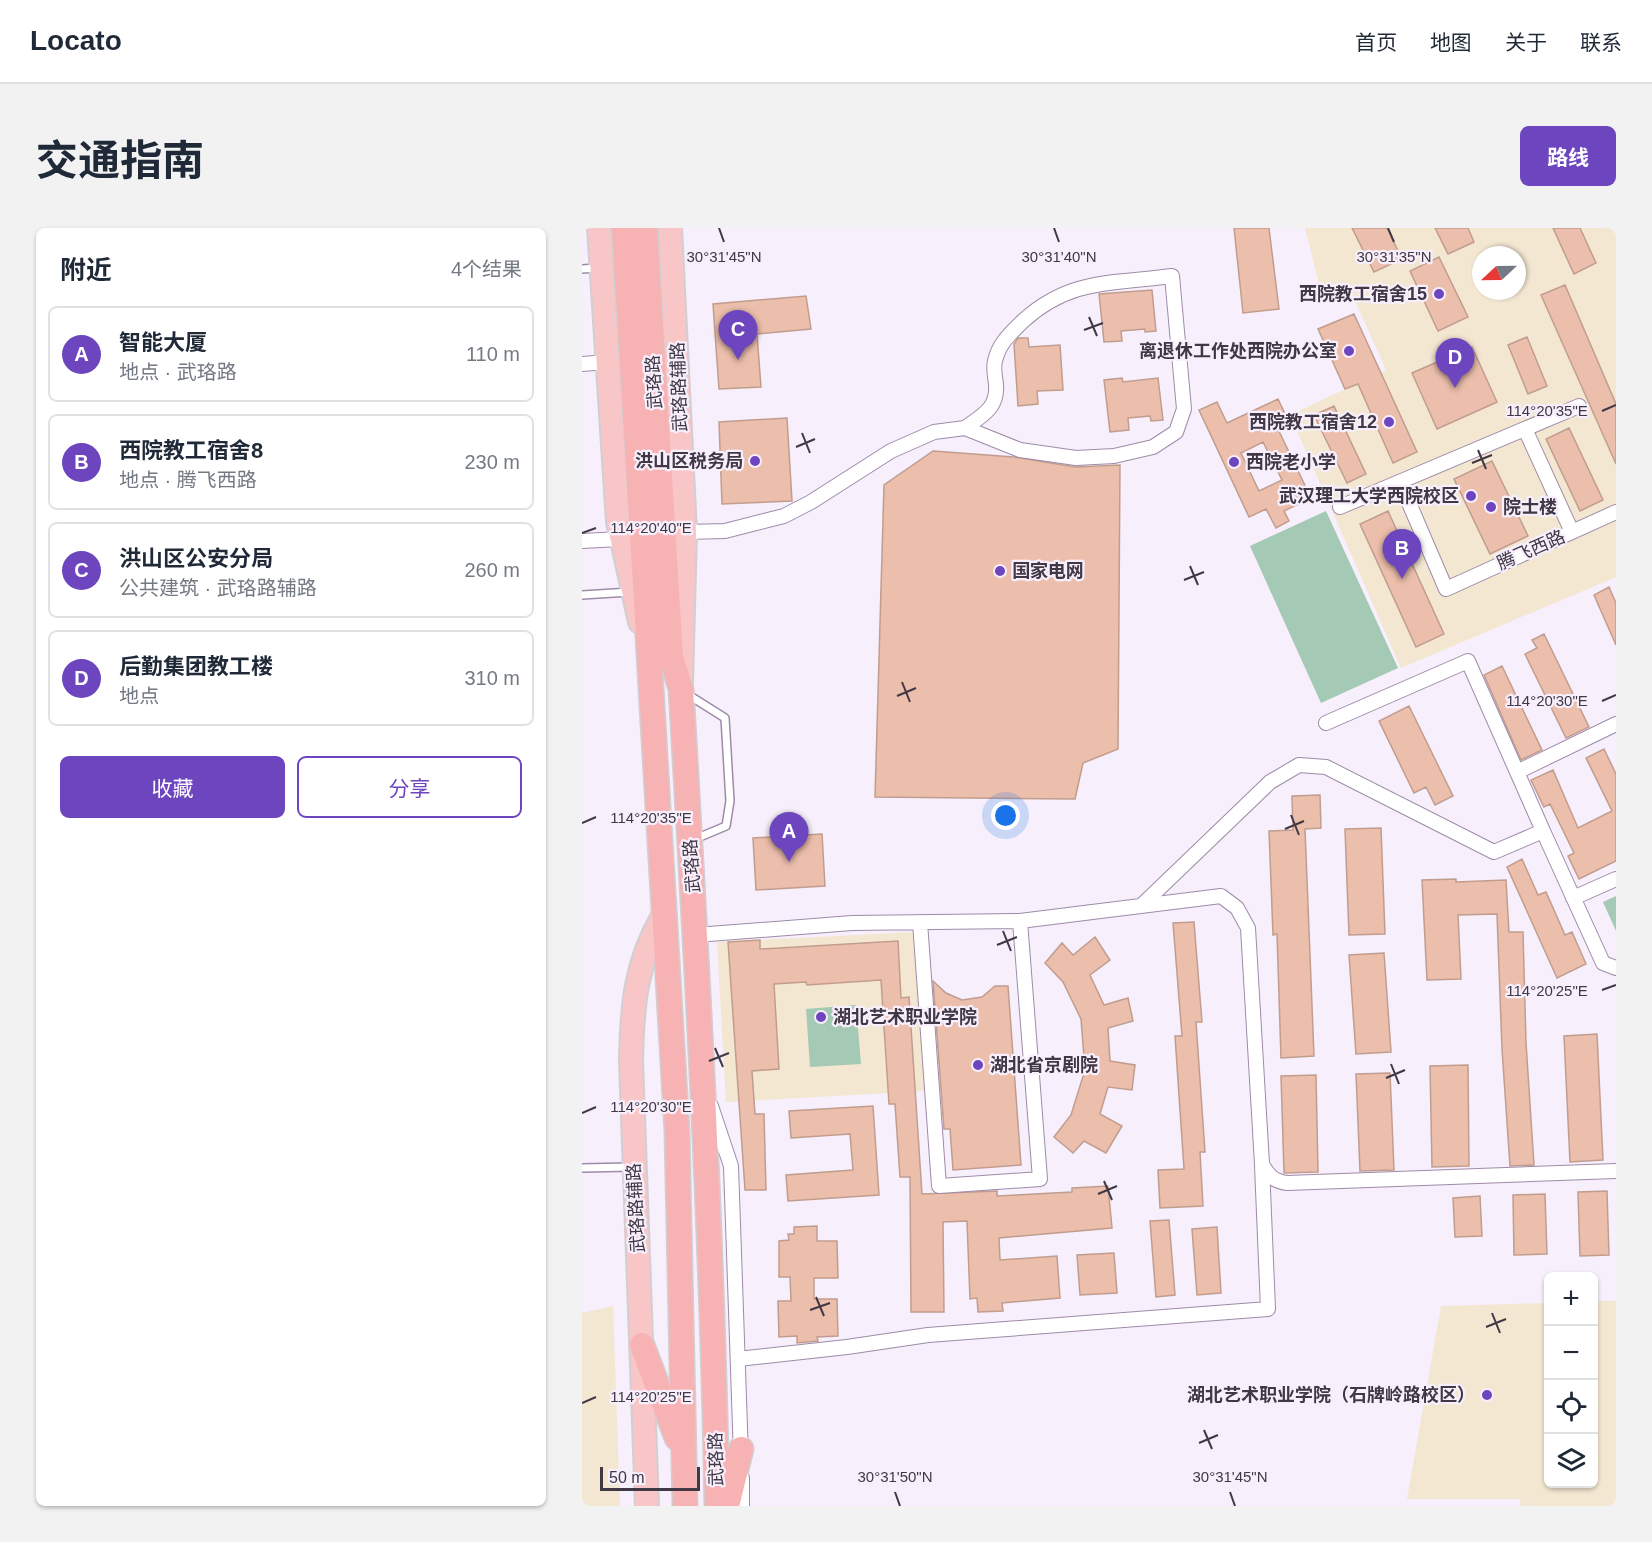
<!DOCTYPE html>
<html lang="zh">
<head>
<meta charset="utf-8">
<style>
  body { margin:0; font-family:Arial,"Noto Sans SC",sans-serif; background:#f2f2f3; color:#1f2937 }
  .controls { position:absolute; right:18px; bottom:18px; display:grid; overflow:hidden; border-radius:9px; box-shadow:0 2px 4px #0004 }
  .controls button { width:54px; height:54px; display:grid; place-items:center; padding:0; border:0; border-bottom:2px solid #e0e1e3; background:#fff; color:#1f2937; font:30px sans-serif }
  .compass { position:absolute; left:890px; top:18px; width:54px; height:54px; border-radius:50%; background:#fff; box-shadow:0 2px 4px #0004; rotate:248deg }
  .scale { position:absolute; left:18px; bottom:15px; width:100px; box-sizing:border-box; padding-left:6px; border:3px solid #403845; border-top:0; font-size:16px; line-height:21px; white-space:nowrap; color:#403845; -webkit-text-stroke:4px #f7effb; paint-order:stroke }
  .you { position:absolute; left:424px; top:588px; width:21px; height:21px; margin:-15px; border:4px solid #fff; border-radius:50%; background:#1a73e8; box-shadow:0 0 0 9px #1a73e833 }
  .badge { display:grid; place-items:center; width:39px; height:39px; border-radius:50%; background:#6d46bf; color:#fff; font-size:20px; font-weight:700 }
  .pin { position:absolute; translate:-50% -50px; filter:drop-shadow(0 2px 3px #0008) }
  .pin::after { content:''; position:absolute; top:32px; width:21px; height:18px; background:inherit; clip-path:polygon(0 0,100% 0,50% 100%) }
  .list { margin:0; padding:0; list-style:none }
  h2 { display:flex; justify-content:space-between; align-items:center; height:78px; margin:0; padding:0 24px; font-size:26px }
  h2 small { font-size:20px; font-weight:400; color:#747a83 }
  .list li { display:grid; grid-template-columns:39px 1fr auto; gap:18px; align-items:center; box-sizing:border-box; height:96px; margin:0 12px 12px; padding:0 12px; border:2px solid #e0e1e3; border-radius:9px }
  .list b { display:block; font-size:22px; white-space:nowrap }
  .list p { margin:0; font-size:20px; white-space:nowrap; color:#747a83 }
  .list em { font-size:20px; font-style:normal; color:#747a83 }
  .actions { display:flex; gap:12px; padding:18px 24px }
  .actions a { flex:1; padding:14px 0; border:2px solid #6d46bf; border-radius:9px; text-align:center; font-size:21px; color:#6d46bf }
  .actions .main { background:#6d46bf; color:#fff }
  .icon { flex:none; width:33px; height:33px; fill:none; stroke:currentColor; stroke-width:2; stroke-linecap:round; stroke-linejoin:round }
  .map { position:relative; flex:none; width:1034px; height:1278px; overflow:hidden; border-radius:9px }
  header { display:flex; align-items:center; gap:36px; box-sizing:border-box; height:84px; padding:0 30px; background:#fff; border-bottom:2px solid #e0e1e3 }
  header strong { font-size:28px }
  nav { display:flex; gap:33px; margin-inline-start:auto; font-size:21px }
  .intro { display:flex; align-items:center; justify-content:space-between; box-sizing:border-box; height:144px; padding:0 36px }
  h1 { margin:0; font-size:42px }
  .button { padding:15px 27px; border-radius:9px; background:#6d46bf; color:#fff; font-size:21px; font-weight:700 }
  main { display:flex; gap:36px; padding:0 36px }
  aside { flex:1; background:#fff; border-radius:9px; box-shadow:0 2px 4px #0004 }
  .map>svg:first-child { display:block }
  .education { fill:#f3e7d2; fill-rule:evenodd }
  .green { fill:#a4c9b4 }
  .building { fill:#ecbeac; stroke:#c19d8f; stroke-width:1.5; fill-rule:evenodd }
  .lines { fill:none; stroke-linecap:round; stroke-linejoin:round }
  .service-casing { stroke:#9e8ba8; stroke-width:10 }
  .minor-casing { stroke:#9e8ba8; stroke-width:16 }
  .primary-casing { stroke:#d1cfd2; stroke-width:26 }
  .trunk-casing { stroke:#d1cfd2; stroke-width:27 }
  .service { stroke:#fff; stroke-width:7 }
  .minor { stroke:#fff; stroke-width:14 }
  .primary { stroke:#f9c6c7; stroke-width:22 }
  .trunk { stroke:#f7b3b4; stroke-width:24 }
  .ticks { fill:none; stroke:#403845; stroke-width:2 }
  .poi-dot { fill:#6d46bf; stroke:#f7effb; stroke-width:2 }
  .labels { text-anchor:middle; dominant-baseline:central; stroke-width:4.5; stroke-linejoin:round; paint-order:stroke }
  .poi-label { font-size:18px; font-weight:bold; fill:#403845; stroke:#f7effb; text-anchor:end }
  .street-label { font-size:18px; fill:#403845; stroke:#f7effb }
  .ticks-label { font-size:15px; text-anchor:middle; fill:#403845; stroke:#f7effb; stroke-width:4.5; stroke-linejoin:round; paint-order:stroke }
</style>
</head>
<body>
<header>
<strong>Locato</strong>
<nav><a>首页</a><a>地图</a><a>关于</a><a>联系</a></nav>
</header>
<div class="intro"><h1>交通指南</h1><a class="button">路线</a></div>
<main>
<aside>
<h2>附近<small>4个结果</small></h2>
<ul class="list">
<li><span class="badge">A</span><div><b>智能大厦</b><p>地点 · 武珞路</p></div><em>110 m</em></li>
<li><span class="badge">B</span><div><b>西院教工宿舍8</b><p>地点 · 腾飞西路</p></div><em>230 m</em></li>
<li><span class="badge">C</span><div><b>洪山区公安分局</b><p>公共建筑 · 武珞路辅路</p></div><em>260 m</em></li>
<li><span class="badge">D</span><div><b>后勤集团教工楼</b><p>地点</p></div><em>310 m</em></li>
</ul>
<div class="actions"><a class="main">收藏</a><a>分享</a></div>
</aside>
<div class="map">
<svg width="1034" height="1278" viewBox="0 0 1034 1278">
  <rect width="100%" height="100%" fill="#f7effb"/>
  <path class="education" d="M723 0H1034V349L819 440 708 187 804 142 767 59 738 60ZM899 27H935V63H899Z
    M334 704 343 863 144 874 135 714Z
    M1012 1073H1034V1278H939L938 1271H825L859 1078 966 1075V1256H1011Z
    M31 1078 38 1278H0V1085Z"/>
  <path class="green" d="M744 283 816 440 739 475 668 318Z
    M1034 668V703L1021 674Z
    M274 777 279 836 228 839 224 781Z"/>
  <path class="building" d="M652 0H687L697 81 661 85Z
    M770 0H805L820 31 792 44Z
    M853 0H886L892 14 866 26Z
    M971 0H998L1014 35 992 46Z
    M857 29 886 89 856 103 828 43Z
    M983 57 1034 176V236L959 67Z
    M570 62 574 103 563 104V101L539 103 540 113 522 114 517 66Z
    M224 68 229 101 175 106 179 159 137 161 131 76Z
    M772 86 835 224 811 235 776 156 763 161 736 101Z
    M945 109 965 158 946 166 926 117Z
    M436 110H446L447 119 478 117 481 162 455 163 456 176 436 178 432 116Z
    M890 119 915 174 855 201 830 145Z
    M540 150 541 154 576 150 581 192 569 193 568 188 546 190 547 202 528 204 522 152Z
    M696 171 707 194 695 199 729 270 702 283 707 293 694 300 684 281 667 289 617 182 635 174 645 195ZM681 214 700 252 677 263 659 225Z
    M752 178 784 246 765 255 732 187Z
    M205 190 210 273 140 276 137 194Z
    M987 200 1021 272 998 283 964 211Z
    M351 223 432 229 493 239 538 237 536 521 501 535 493 571 293 569 302 257Z
    M910 233 946 308 908 326 872 251Z
    M806 283 862 406 834 419 778 296Z
    M1027 359 1034 375V417L1012 367Z
    M962 406 1007 499 984 510 943 426 955 420 950 412Z
    M920 438 960 522 939 532 902 447Z
    M827 478 871 568 853 577 844 559 832 565 797 493Z
    M1022 521 1034 546V633L997 651 986 628 992 625 968 576 962 579 949 552 971 542 996 600 1030 583 1004 530Z
    M738 567 739 600 723 601 732 828 699 830 695 706 691 707 687 603 711 602 710 568Z
    M799 600 803 706 767 707 763 601Z
    M240 606 243 658 174 662 171 610Z
    M940 631 956 667 964 664 983 707 990 704 1004 736 975 750 925 639Z
    M874 651V654L924 652 927 704H941L944 815 952 937 928 938 920 821 915 686 876 687 879 751 845 752 840 652Z
    M612 694 620 794H614L623 924H618L621 978 578 980 576 942 602 941 593 808H600L591 695Z
    M513 709 528 732 508 747 522 777 546 770 551 793 526 800 528 833 553 837 550 862 526 859 518 886 540 898 524 925 502 913 491 925 472 909 489 887 503 842 499 791 481 754 463 735 480 715 491 727Z
    M178 712V721L316 713 319 770 327 769 340 966 415 963V968L490 964V960L526 958 530 1000 417 1010 418 1032 475 1028 478 1070 420 1075 421 1083 396 1084 395 1070 388 1071 385 993 361 994 362 1084H329L328 949H318L313 876H307L299 752 225 757 224 754 192 756 197 841 170 843 173 886H182L184 962H163L146 714Z
    M802 725 809 824 774 826 767 727Z
    M351 753 364 765 380 772 400 769 413 758H426L439 937 371 942 368 901H362Z
    M1015 806 1021 932 988 934 982 808Z
    M886 837 887 938 850 939 848 838Z
    M808 845 812 942 778 943 774 846Z
    M734 847 736 944 702 945 699 848Z
    M291 878 297 967 206 973 204 947 271 942 268 906 209 910 207 883Z
    M1025 963 1027 1027 998 1028 996 964Z
    M963 966 965 1026 932 1027 931 967Z
    M898 968 900 1008 873 1009 871 970Z
    M587 992 593 1067 574 1069 568 993Z
    M235 998V1013H255L256 1050H232V1071H255L256 1108 235 1109 236 1113 215 1115V1108L197 1109 196 1073H209L208 1049H197V1013L207 1012 206 1006H212V999Z
    M635 999 639 1065 615 1067 610 1001Z
    M532 1025 535 1065 498 1067 495 1027Z"/>
  <g class="lines">
    <defs>
      <path id="service" d="M0 41 15 40
        M0 367 48 364
        M105 466 143 490 148 573 144 598 113 611
        M0 940 49 939"/>
      <path id="minor" d="M0 136 25 134
        M943 201 990 304
        M818 254 864 361 1034 284
        M758 279 997 178
        M103 304 143 303 202 288 229 274 309 223 352 204 383 200 438 222 494 230 532 228 571 219 594 204 602 181 590 48C531 56 488 50 441 93 428 106 417 115 413 133 411 140 413 148 414 156 416 180 401 187 383 200
        M0 313 38 311
        M744 495 886 433 935 544
        M961 603 1021 735 1034 740
        M991 670 1034 651
        M559 678 688 554 717 537 744 539 912 624 961 603 935 544 1034 496
        M338 694 357 958 458 951 438 693
        M114 707 270 695 438 693 639 668 655 680 666 700 680 936C686 948 692 953 705 955L1034 943
        M129 878 149 938 159 1228
        M156 1131 265 1119 346 1107 686 1081 680 938
        M160 1250V1278"/>
      <path id="primary" d="M17 0 36 294 58 394
        M88 0 103 304 99 454
        M65 1278 49 833C50 779 53 736 81 688"/>
      <path id="trunk" d="M42 0 95 903 103 1278
        M63 0 89 429 99 461C115 734 130 1005 135 1278
        M60 1117 95 1210
        M145 1278 159 1221"/>
    </defs>
    <use href="#service" class="service-casing"/>
    <use href="#minor" class="minor-casing"/>
    <use href="#primary" class="primary-casing"/>
    <use href="#trunk" class="trunk-casing"/>
    <use href="#service" class="service"/>
    <use href="#minor" class="minor"/>
    <use href="#primary" class="primary"/>
    <use href="#trunk" class="trunk"/>
  </g>
  <path class="ticks" d="M137 0 142 14M472 0 477 14M806 0 812 14M507 89 515 108M502 102 521 95M1020 183 1034 177M220 205 228 225M214 219 233 211M896 222 904 241M890 235 910 227M0 305 14 300M608 338 616 357M602 352 622 344M320 454 328 474M315 468 334 460M1020 473 1034 467M709 587 717 607M0 595 14 589M703 601 722 593M421 703 429 723M415 717 435 709M1020 762 1034 757M133 820 141 839M127 833 147 825M809 836 817 856M804 850 823 842M0 885 14 879M522 953 530 972M516 966 535 958M234 1069 242 1088M228 1082 248 1075M910 1085 918 1105M904 1099 924 1091M0 1175 14 1169M622 1202 630 1221M617 1215 636 1207M313 1264 318 1278M648 1264 653 1278"/>
  <g class="poi-dot">
    <circle cx="857" cy="66" r="6"/>
    <circle cx="767" cy="123" r="6"/>
    <circle cx="807" cy="194" r="6"/>
    <circle cx="173" cy="233" r="6"/>
    <circle cx="652" cy="234" r="6"/>
    <circle cx="889" cy="268" r="6"/>
    <circle cx="909" cy="279" r="6"/>
    <circle cx="418" cy="343" r="6"/>
    <circle cx="239" cy="789" r="6"/>
    <circle cx="396" cy="837" r="6"/>
    <circle cx="905" cy="1167" r="6"/>
  </g>
  <g class="labels">
    <g class="poi-label">
      <text x="845" y="66">西院教工宿舍15</text>
      <text x="755" y="123">离退休工作处西院办公室</text>
      <text x="795" y="194">西院教工宿舍12</text>
      <text x="161" y="233">洪山区税务局</text>
      <text x="664" y="234" text-anchor="start">西院老小学</text>
      <text x="877" y="268">武汉理工大学西院校区</text>
      <text x="921" y="279" text-anchor="start">院士楼</text>
      <text x="430" y="343" text-anchor="start">国家电网</text>
      <text x="251" y="789" text-anchor="start">湖北艺术职业学院</text>
      <text x="408" y="837" text-anchor="start">湖北省京剧院</text>
      <text x="893" y="1167">湖北艺术职业学院（石牌岭路校区）</text>
    </g>
    <g class="street-label">
      <text transform="translate(72 154) rotate(-93)">武珞路</text>
      <text transform="translate(97 159) rotate(-92)">武珞路辅路</text>
      <text transform="translate(949 322) rotate(-24)">腾飞西路</text>
      <text transform="translate(110 638) rotate(-94)">武珞路</text>
      <text transform="translate(54 980) rotate(-93)">武珞路辅路</text>
      <text transform="translate(134 1231) rotate(-91)">武珞路</text>
    </g>
  </g>
  <g class="ticks-label">
    <text x="142" y="34">30°31'45"N</text>
    <text x="477" y="34">30°31'40"N</text>
    <text x="812" y="34">30°31'35"N</text>
    <text x="965" y="188">114°20'35"E</text>
    <text x="69" y="305">114°20'40"E</text>
    <text x="965" y="478">114°20'30"E</text>
    <text x="69" y="595">114°20'35"E</text>
    <text x="965" y="768">114°20'25"E</text>
    <text x="69" y="884">114°20'30"E</text>
    <text x="69" y="1174">114°20'25"E</text>
    <text x="313" y="1254">30°31'50"N</text>
    <text x="648" y="1254">30°31'45"N</text>
  </g>
</svg>
<div class="controls">
<button>+</button>
<button>−</button>
<button><svg class="icon" aria-label="locate" viewBox="0 0 24 24"><circle cx="12" cy="12" r="6"/><path d="M12 2v4M12 18v4M2 12h4M18 12h4"/></svg></button>
<button><svg class="icon" aria-label="layers" viewBox="0 0 24 24"><path d="M12 4l9 5-9 5-9-5zM3 14l9 5 9-5"/></svg></button>
</div>
<svg class="compass" viewBox="-18 -18 36 36"><path d="M0-13l5 13h-10z" fill="#e53935"/><path d="M0 13l5-13h-10z" fill="#747a83"/></svg>
<div class="scale">50 m</div>
<div class="you"></div>
<div class="pin badge" style="left:207px;top:634px">A</div>
<div class="pin badge" style="left:820px;top:351px">B</div>
<div class="pin badge" style="left:156px;top:132px">C</div>
<div class="pin badge" style="left:873px;top:160px">D</div>
</div>
</main>
</body>
</html>
